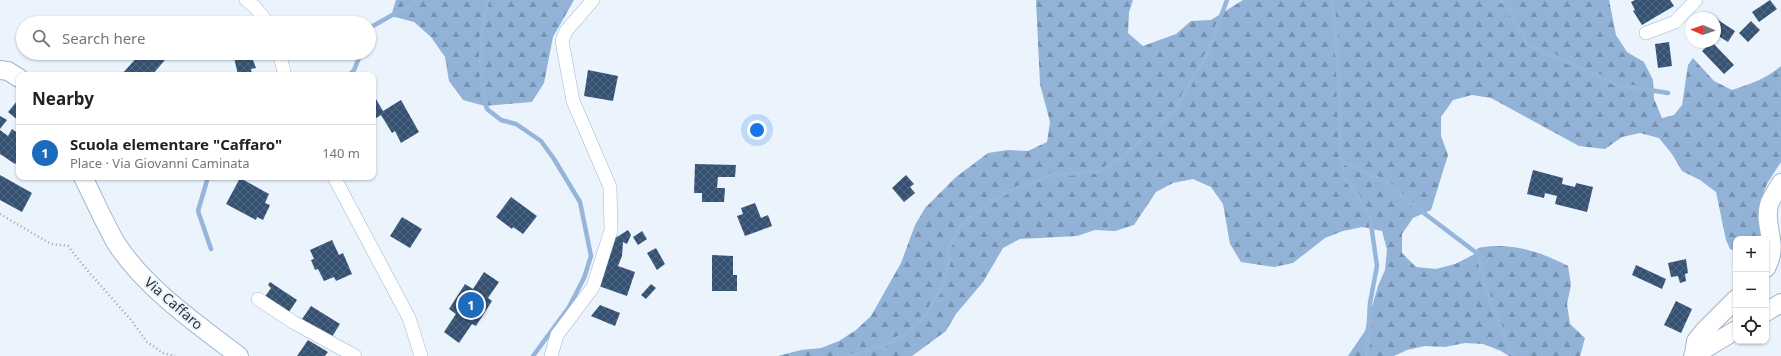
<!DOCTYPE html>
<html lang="en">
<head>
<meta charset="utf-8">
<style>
  body { margin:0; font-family:"Noto Sans",sans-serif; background:#f2f2f2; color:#222 }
  .controls { position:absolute; right:12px; bottom:12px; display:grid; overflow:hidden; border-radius:8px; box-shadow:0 1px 3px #0004 }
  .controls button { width:36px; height:36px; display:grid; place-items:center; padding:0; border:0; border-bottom:1px solid #e0e0e0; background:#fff; color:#222; font:20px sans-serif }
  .compass { position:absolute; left:1685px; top:12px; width:36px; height:36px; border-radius:50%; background:#fff; box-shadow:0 1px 3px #0004; rotate:272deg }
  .you { position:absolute; left:757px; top:130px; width:14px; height:14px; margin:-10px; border:3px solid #fff; border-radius:50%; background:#1a73e8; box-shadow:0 0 0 6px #1a73e833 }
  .badge { display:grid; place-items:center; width:26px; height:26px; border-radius:50%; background:#1c6cbb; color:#fff; font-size:13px; font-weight:700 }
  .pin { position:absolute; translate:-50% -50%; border:2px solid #fff; box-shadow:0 1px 4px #0006 }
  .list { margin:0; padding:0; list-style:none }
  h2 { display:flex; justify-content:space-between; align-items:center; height:52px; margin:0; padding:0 16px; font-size:17px }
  h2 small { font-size:13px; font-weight:400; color:#767676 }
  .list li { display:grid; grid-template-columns:26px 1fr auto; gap:12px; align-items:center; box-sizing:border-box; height:56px; padding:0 16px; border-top:1px solid #e0e0e0 }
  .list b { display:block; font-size:15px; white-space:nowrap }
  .list p { margin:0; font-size:13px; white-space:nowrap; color:#767676 }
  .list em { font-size:13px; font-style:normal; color:#767676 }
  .icon { flex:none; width:22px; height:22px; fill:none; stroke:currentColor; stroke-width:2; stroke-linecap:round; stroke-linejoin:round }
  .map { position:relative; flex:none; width:1781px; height:356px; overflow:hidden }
  .search { position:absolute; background:#fff; box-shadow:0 1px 3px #0004; left:16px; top:16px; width:360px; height:44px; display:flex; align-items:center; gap:10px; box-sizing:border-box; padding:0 14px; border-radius:22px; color:#767676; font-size:15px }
  .panel { position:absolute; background:#fff; box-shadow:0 1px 3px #0004; left:16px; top:72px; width:360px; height:108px; border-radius:8px }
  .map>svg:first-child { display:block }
  .forest { fill:url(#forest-firs) }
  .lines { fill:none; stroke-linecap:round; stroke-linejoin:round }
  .stream { stroke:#96b5db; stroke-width:4.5 }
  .building { fill:url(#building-cross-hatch) }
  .street-casing { stroke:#a2b5cb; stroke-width:14 }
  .secondary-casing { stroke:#a2b5cb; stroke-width:20 }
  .path { stroke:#9ca4ad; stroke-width:2.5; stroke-dasharray:1 3; stroke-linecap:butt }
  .street { stroke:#fff; stroke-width:13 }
  .secondary { stroke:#fff; stroke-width:18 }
  .labels { text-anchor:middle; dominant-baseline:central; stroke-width:4; stroke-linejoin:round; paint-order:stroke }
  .street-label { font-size:14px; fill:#2c333c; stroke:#ebf3fd }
</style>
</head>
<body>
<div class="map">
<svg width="1781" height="356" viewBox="0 0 1781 356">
  <defs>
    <pattern id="forest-firs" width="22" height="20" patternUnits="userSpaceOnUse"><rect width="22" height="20" fill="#92b2d7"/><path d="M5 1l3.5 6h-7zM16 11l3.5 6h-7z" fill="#7791b0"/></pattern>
    <pattern id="building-cross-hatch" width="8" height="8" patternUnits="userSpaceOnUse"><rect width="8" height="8" fill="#365272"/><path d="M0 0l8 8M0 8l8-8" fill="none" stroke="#526882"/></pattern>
  </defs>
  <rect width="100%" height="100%" fill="#ebf3fd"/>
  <path class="forest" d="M396 0H574L553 37 544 83 532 102 485 106 463 100 449 81 445 57 431 37 414 22 391 16Z
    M1036 0H1133L1129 12 1128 33 1143 46 1176 34 1191 21 1211 20 1243 0H1609L1616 35 1627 52 1644 62 1653 80 1654 99 1662 118 1674 115 1682 105 1688 65 1693 58 1714 81 1732 90C1751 84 1766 79 1781 66V162L1768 182 1764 191 1761 235 1759 239H1736V251L1730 249 1726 240 1716 192 1700 180 1682 171 1672 154 1659 138 1640 133 1622 137 1605 149 1579 146 1491 98 1472 95 1453 100 1441 117V136L1448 155 1431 210 1413 218 1402 234V253L1416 267 1436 269 1455 264 1473 255 1478 248C1510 242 1539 251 1568 266L1571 285 1567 304 1570 324 1585 338 1580 356H1509L1501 351 1483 344 1465 343 1445 347 1425 346 1407 350 1394 356H1348L1365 331 1378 286 1385 270 1387 250 1382 231 1362 227 1343 231 1325 238 1293 263 1274 267 1241 262 1230 244 1223 204 1211 187 1193 179 1173 183 1156 192 1134 225 1115 231 1095 230 1077 236 1020 239 1003 248 983 282 956 314 946 331 912 356H778L801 350 821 348 839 341 856 330 871 316 901 263 915 225 925 208 956 177 988 153 1008 150 1028 151 1047 142 1050 122 1040 84Z"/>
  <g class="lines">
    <path class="stream" d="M487 0 482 29 481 63 483 96 487 109 501 120 516 124 541 141 554 159 580 202 591 256 584 278 569 307 533 356
      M1332 0 1338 61 1341 161 1343 175 1351 185 1370 217 1377 266 1370 303 1367 356
      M1498 0 1506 3 1527 44 1619 85 1668 93
      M369 32 371 27 419 0
      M349 75 354 70 361 53
      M1341 161 1388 183 1404 198 1478 254 1488 294 1506 342 1514 356
      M208 177 198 211 211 249
      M850 356 884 345 908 333 927 314 940 290 949 261 948 248 959 229 973 213 1005 193 1051 175 1102 171 1124 155 1175 110 1207 54 1227 0"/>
  </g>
  <path class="building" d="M1635 0H1670L1674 6 1642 25 1633 11 1635 10 1631 2Z
    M1770 0 1777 9 1759 22 1752 12Z
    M1715 18 1735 31 1728 42 1715 34Z
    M1751 21 1760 30 1748 42 1739 33Z
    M1669 42 1672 66 1658 68 1655 44Z
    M1712 42 1734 65 1724 74 1702 51Z
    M141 53H171L152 75H121Z
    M233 53H257L251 55 256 68 251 69 252 75H238Z
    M588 70 618 76 613 101 584 96Z
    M373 94 383 111 401 100 419 132 401 143 395 131 392 133 381 115 373 120Z
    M17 101 19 103V121L8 112Z
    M0 116 7 120 0 129Z
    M12 129 19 134V159L15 164 0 154V130L8 136Z
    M695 164 736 165 735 177H718L717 188H725L724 202H702V193H694Z
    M1533 170 1563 178 1562 184 1575 187 1576 183 1593 187 1587 212 1555 204 1557 196 1545 193 1544 198 1527 194Z
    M0 175 32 193 22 212 0 200Z
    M906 175 914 184 910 187 915 193 904 202 892 188Z
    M240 178 269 194 265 203 270 205 263 220 257 217 256 220 226 204Z
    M511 197 537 216 523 234 513 227 512 229 496 217Z
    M755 203 761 218 768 215 772 226 745 236 737 216 743 214 741 208Z
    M402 217 422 229 410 248 390 236Z
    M628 230 631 235 627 244 623 242 622 256 618 266 635 272 627 296 596 285 612 240Z
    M642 231 647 239 638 245 633 237Z
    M332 240 339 255 343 253 352 274 336 281 334 277 324 281 318 269 315 270 311 260 314 259 310 250Z
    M656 248 665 264 657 270 647 253Z
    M712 255 733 256V275H737V291H712Z
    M1686 259 1688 273 1685 274 1686 281 1680 283 1678 276 1671 277 1668 263Z
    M1636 265 1666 279 1662 289 1632 275Z
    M484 272 499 282 488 298 492 301 476 326 472 324 459 343 444 332 456 314 449 309 465 284 473 289Z
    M270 282 297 300 287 315 264 298 271 288 268 285Z
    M651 284 656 288 646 299 641 295Z
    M1676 301 1692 309 1681 333 1664 325Z
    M600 305 620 313 615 326 591 316Z
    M311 306 340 324 330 340 300 322Z
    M308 340 328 352 325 356H297Z"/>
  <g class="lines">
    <defs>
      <path id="street" d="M246 0 254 6 268 23
        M1646 33 1675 22 1696 0
        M279 53 285 75
        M334 177 409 318 421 356
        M258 299 293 322 355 356
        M551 356 557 335 593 287 611 230 610 187 573 101 562 41 566 31 593 0"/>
      <path id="secondary" d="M0 70 8 71 19 78
        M83 177C94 199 104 222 116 243 145 288 197 324 239 356
        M1766 268C1780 243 1763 229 1769 205 1771 198 1777 190 1781 183
        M1766 312 1781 303
        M1694 355 1696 341 1704 331 1736 299
        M1693 356 1736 330"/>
    </defs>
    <use href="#street" class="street-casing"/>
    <use href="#secondary" class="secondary-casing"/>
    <path class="path" d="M0 214 51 244 68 246 87 270 132 321 147 342 163 353 175 356"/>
    <use href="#street" class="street"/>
    <use href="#secondary" class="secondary"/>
  </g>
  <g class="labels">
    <g class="street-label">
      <text transform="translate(174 303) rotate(41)">Via Caffaro</text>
    </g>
  </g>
</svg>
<div class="controls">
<button>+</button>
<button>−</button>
<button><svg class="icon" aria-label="locate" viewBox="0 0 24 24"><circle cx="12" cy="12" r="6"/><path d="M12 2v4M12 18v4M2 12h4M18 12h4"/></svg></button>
</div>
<svg class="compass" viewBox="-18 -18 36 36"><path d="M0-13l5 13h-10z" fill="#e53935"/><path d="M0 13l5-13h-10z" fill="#767676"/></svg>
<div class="you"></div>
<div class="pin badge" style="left:471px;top:305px">1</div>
<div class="search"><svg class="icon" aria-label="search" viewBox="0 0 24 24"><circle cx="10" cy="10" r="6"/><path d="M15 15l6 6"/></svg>Search here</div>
<section class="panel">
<h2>Nearby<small></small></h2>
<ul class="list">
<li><span class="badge">1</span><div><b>Scuola elementare &quot;Caffaro&quot;</b><p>Place · Via Giovanni Caminata</p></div><em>140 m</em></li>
</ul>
</section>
</div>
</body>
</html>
